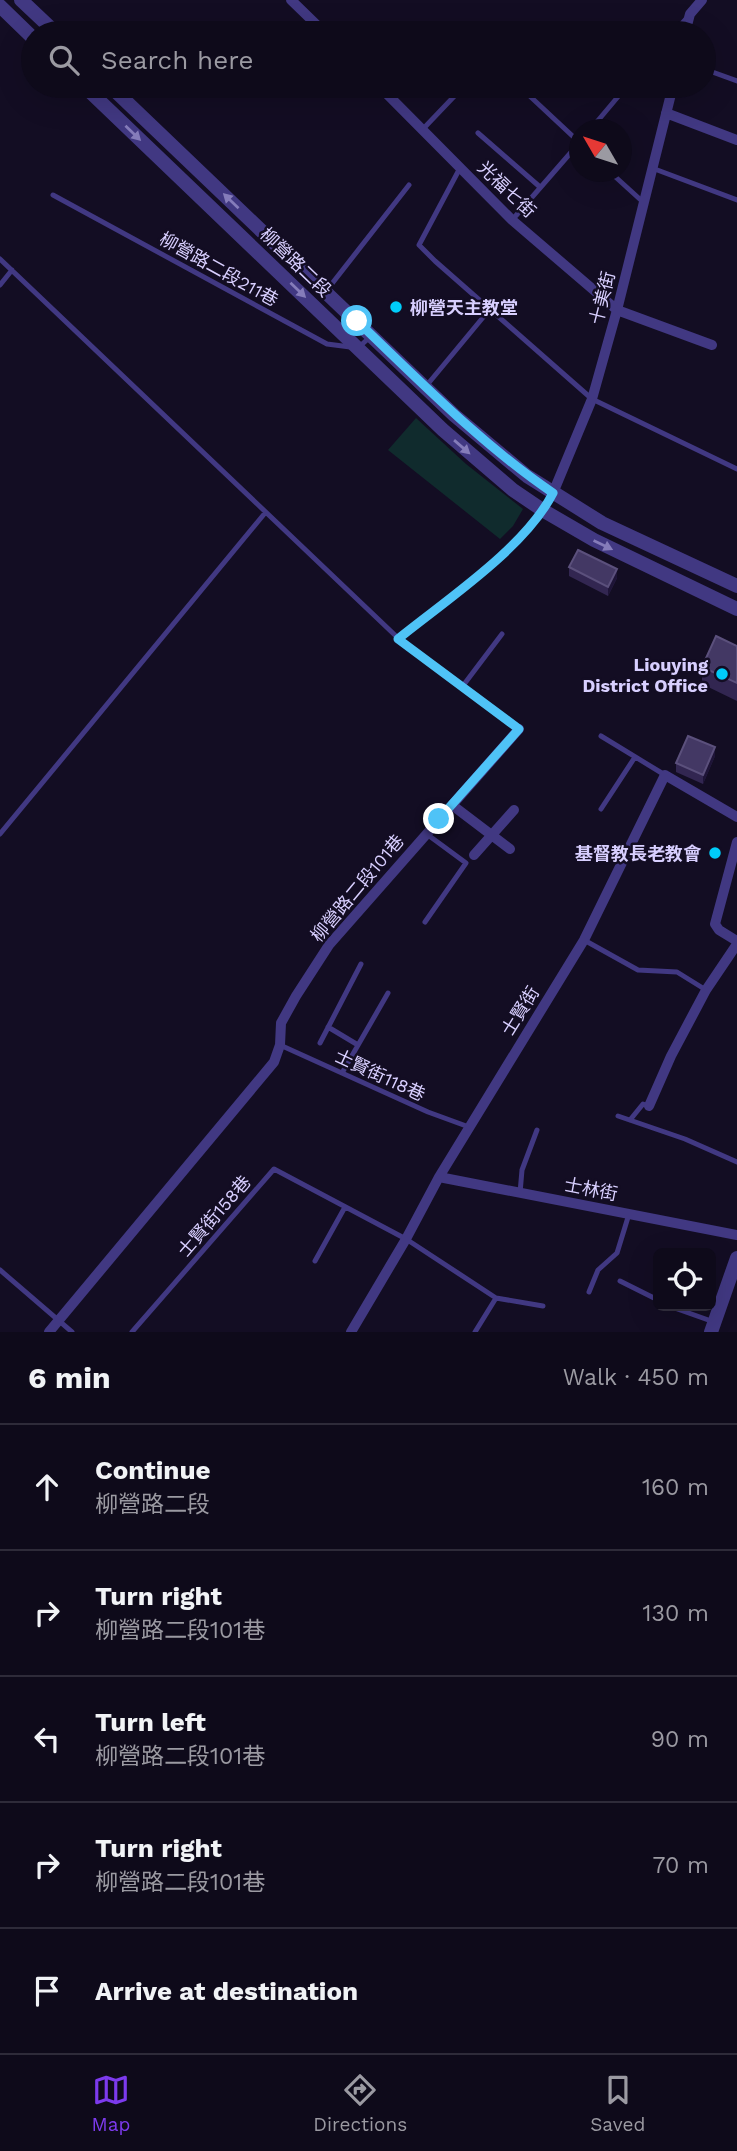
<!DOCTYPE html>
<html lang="en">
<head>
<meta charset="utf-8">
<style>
  body { margin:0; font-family:"Work Sans","Noto Sans TC",sans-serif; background:#171323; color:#f1f3f6 }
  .controls { position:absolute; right:21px; bottom:21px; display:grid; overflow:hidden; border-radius:10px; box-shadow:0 7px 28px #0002 }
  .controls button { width:63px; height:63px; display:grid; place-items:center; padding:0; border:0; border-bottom:2px solid #2e2b39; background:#0e0a1a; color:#f1f3f6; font:35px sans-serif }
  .compass { position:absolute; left:569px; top:119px; width:63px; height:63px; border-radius:50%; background:#0e0a1a; box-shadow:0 7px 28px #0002; rotate:309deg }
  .stop { position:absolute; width:21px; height:21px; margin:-16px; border:5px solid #4fc3f7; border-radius:50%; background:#fff }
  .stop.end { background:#4fc3f7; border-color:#fff; box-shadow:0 2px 7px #0008 }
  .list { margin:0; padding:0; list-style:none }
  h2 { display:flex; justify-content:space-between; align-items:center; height:91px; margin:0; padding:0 28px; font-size:30px }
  h2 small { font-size:23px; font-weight:400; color:#9b9aa2 }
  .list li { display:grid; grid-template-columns:46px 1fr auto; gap:21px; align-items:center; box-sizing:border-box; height:126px; padding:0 28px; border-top:2px solid #2e2b39 }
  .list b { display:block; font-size:26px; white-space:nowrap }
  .list p { margin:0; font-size:23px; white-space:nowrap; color:#9b9aa2 }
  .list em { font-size:23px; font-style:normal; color:#9b9aa2 }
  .icon { flex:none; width:38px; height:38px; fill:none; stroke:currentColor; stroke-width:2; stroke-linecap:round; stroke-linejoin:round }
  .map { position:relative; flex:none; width:737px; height:1332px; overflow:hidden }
  .search { position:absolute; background:#0e0a1a; box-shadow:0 7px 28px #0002; left:21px; right:21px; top:21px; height:77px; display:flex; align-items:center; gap:18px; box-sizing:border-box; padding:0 24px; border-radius:38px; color:#9b9aa2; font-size:26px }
  .sheet { height:721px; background:#0e0a1a }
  nav { display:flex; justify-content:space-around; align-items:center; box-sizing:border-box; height:98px; border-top:2px solid #2e2b39; background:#0e0a1a; font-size:19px; color:#9b9aa2 }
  nav a { display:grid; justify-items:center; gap:4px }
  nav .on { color:#7c3aed }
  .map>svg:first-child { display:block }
  .green { fill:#102b2d }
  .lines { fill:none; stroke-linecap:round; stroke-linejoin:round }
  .service { stroke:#413882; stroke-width:5 }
  .minor { stroke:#413882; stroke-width:10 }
  .tertiary { stroke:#413882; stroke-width:14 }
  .wall { fill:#322651 }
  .shaded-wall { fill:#1e1437 }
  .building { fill:#433864; stroke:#5b507c; stroke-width:2 }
  .oneway { fill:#857cba }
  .route { stroke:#4fc3f7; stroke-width:9 }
  .poi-dot { fill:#00cdfa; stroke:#130d23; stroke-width:2.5 }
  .labels { text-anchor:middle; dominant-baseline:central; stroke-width:5; stroke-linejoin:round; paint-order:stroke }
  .street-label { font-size:18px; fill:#d8cfff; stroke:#130d23 }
  .poi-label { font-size:18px; font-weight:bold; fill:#d8cfff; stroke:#130d23; text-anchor:end }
</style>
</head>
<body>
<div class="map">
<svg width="737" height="1332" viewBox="0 0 737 1332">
  <rect width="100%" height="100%" fill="#130d23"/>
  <path class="green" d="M416 418 466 464 523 509 513 526 500 539 388 450Z"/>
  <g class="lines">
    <path class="service" d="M537 26 546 33
      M673 33 686 19
      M704 69 737 81
      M519 86 580 143
      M610 86 620 94
      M423 129 464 86
      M590 130 627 86
      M478 133 540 187
      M460 168 419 245 435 261 592 399 737 469
      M652 168 737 200
      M610 172 643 202
      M53 195 327 344 358 348 371 336
      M513 219 580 142
      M0 259 398 638
      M0 285 12 270
      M327 290 409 185
      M427 385 490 309
      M462 687 502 634
      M519 729 398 638C446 600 526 547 553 493
      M601 736 665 775
      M601 809 635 757
      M0 834 265 513
      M425 922 466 863 428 835
      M584 940 638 970 677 972 706 990
      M328 1027 358 1045
      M320 1043 361 964
      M280 1045 428 1112 469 1127
      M342 1073 388 993
      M618 1116 685 1139 737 1162
      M630 1120 643 1104 649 1106
      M520 1193 522 1170 537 1130
      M315 1261 345 1207
      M0 1270 72 1332
      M620 1281 658 1300
      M589 1292 598 1270 617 1253 629 1214
      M669 1306 714 1322
      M132 1332 274 1169 406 1239 496 1298 543 1306
      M475 1332 496 1298"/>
    <path class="minor" d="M291 0 325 33
      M685 33 690 14 702 0
      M379 86 512 220 617 310 712 345
      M666 113 737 140
      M553 493 592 399 617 310 673 86
      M452 805 510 849
      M737 842 715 924 719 930 737 941
      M474 855 514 810
      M649 1106 671 1056 706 990 737 944
      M439 1177 737 1235
      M49 1332 274 1062 280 1045 281 1023 296 996 329 945 519 729
      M351 1332 406 1239 439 1177 584 940 665 775 737 817"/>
    <path class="tertiary" d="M21 0 56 33
      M0 6 33 38
      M84 86 443 430 513 490 544 511 594 540 737 609
      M110 86 454 415 527 476 602 523 737 586
      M711 1332 737 1258"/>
  </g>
  <path class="wall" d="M569 567 617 578 608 596 569 576Z
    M737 646V701L702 684V667Z
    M715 756 703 784 676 772V763Z"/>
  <path class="shaded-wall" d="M617 569V578L608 596V587Z
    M715 747V756L703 784V775Z"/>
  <path class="building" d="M578 550 617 569 608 587 569 567Z
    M716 636 737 646V683L702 667Z
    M688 736 715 747 703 775 676 763Z"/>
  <defs><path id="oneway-solid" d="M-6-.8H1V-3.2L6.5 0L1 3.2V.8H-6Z" transform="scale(1.75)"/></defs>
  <g class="oneway">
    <use href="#oneway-solid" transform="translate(133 133) rotate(44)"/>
    <use href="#oneway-solid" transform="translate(231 201) rotate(-136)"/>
    <use href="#oneway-solid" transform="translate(298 290) rotate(44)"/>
    <use href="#oneway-solid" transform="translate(462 447) rotate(41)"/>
    <use href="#oneway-solid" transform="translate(603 545) rotate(26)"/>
  </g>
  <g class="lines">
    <path class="route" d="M357 321C420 381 481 444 553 493 525 548 446 600 398 639L519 729 439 819"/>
  </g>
  <g class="poi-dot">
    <circle cx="396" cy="307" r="7"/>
    <circle cx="722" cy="674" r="7"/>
    <circle cx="715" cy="853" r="7"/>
  </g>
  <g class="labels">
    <g class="street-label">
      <text transform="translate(507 189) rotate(44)">光福七街</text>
      <text transform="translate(296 262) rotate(44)">柳營路二段</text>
      <text transform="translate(219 269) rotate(29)">柳營路二段211巷</text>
      <text transform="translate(602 298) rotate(-76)">十美街</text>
      <text transform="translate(357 888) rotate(-50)">柳營路二段101巷</text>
      <text transform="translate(520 1011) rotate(-58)">士賢街</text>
      <text transform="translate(380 1075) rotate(25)">士賢街118巷</text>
      <text transform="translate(591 1189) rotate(11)">士林街</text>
      <text transform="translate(214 1216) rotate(-49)">士賢街158巷</text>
    </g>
    <g class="poi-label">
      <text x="410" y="307" text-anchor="start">柳營天主教堂</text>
      <text x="708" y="664">Liouying<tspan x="708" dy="21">District Office</tspan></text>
      <text x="701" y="853">基督教長老教會</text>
    </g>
  </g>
</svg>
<div class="controls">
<button><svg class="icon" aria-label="locate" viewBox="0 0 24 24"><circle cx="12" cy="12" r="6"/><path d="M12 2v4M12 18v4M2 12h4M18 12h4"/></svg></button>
</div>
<svg class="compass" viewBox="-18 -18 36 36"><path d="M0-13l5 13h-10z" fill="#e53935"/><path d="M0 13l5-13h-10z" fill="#9b9aa2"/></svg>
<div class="stop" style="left:357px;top:321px"></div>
<div class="stop end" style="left:439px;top:819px"></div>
<div class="search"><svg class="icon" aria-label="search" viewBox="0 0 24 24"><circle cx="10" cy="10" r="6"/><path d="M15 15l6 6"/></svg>Search here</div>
</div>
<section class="sheet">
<h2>6 min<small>Walk · 450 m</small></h2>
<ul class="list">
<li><svg class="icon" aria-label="ahead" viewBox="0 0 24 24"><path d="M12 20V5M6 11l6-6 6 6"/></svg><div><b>Continue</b><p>柳營路二段</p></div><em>160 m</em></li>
<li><svg class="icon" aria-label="right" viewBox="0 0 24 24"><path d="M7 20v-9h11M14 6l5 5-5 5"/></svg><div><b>Turn right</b><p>柳營路二段101巷</p></div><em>130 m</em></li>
<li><svg class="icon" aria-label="left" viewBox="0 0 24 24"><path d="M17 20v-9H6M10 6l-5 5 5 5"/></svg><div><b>Turn left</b><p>柳營路二段101巷</p></div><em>90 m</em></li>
<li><svg class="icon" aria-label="right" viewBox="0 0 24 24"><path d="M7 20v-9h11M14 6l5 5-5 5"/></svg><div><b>Turn right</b><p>柳營路二段101巷</p></div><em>70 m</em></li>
<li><svg class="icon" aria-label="arrive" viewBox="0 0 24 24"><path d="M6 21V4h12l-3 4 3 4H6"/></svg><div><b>Arrive at destination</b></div></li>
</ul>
</section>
<nav>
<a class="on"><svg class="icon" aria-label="map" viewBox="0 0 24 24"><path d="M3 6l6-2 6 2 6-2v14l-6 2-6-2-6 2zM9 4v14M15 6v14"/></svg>Map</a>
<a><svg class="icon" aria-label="directions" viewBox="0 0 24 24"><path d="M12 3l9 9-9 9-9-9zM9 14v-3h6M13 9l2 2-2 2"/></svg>Directions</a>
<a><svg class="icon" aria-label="saved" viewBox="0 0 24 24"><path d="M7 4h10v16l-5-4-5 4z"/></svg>Saved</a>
</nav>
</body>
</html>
